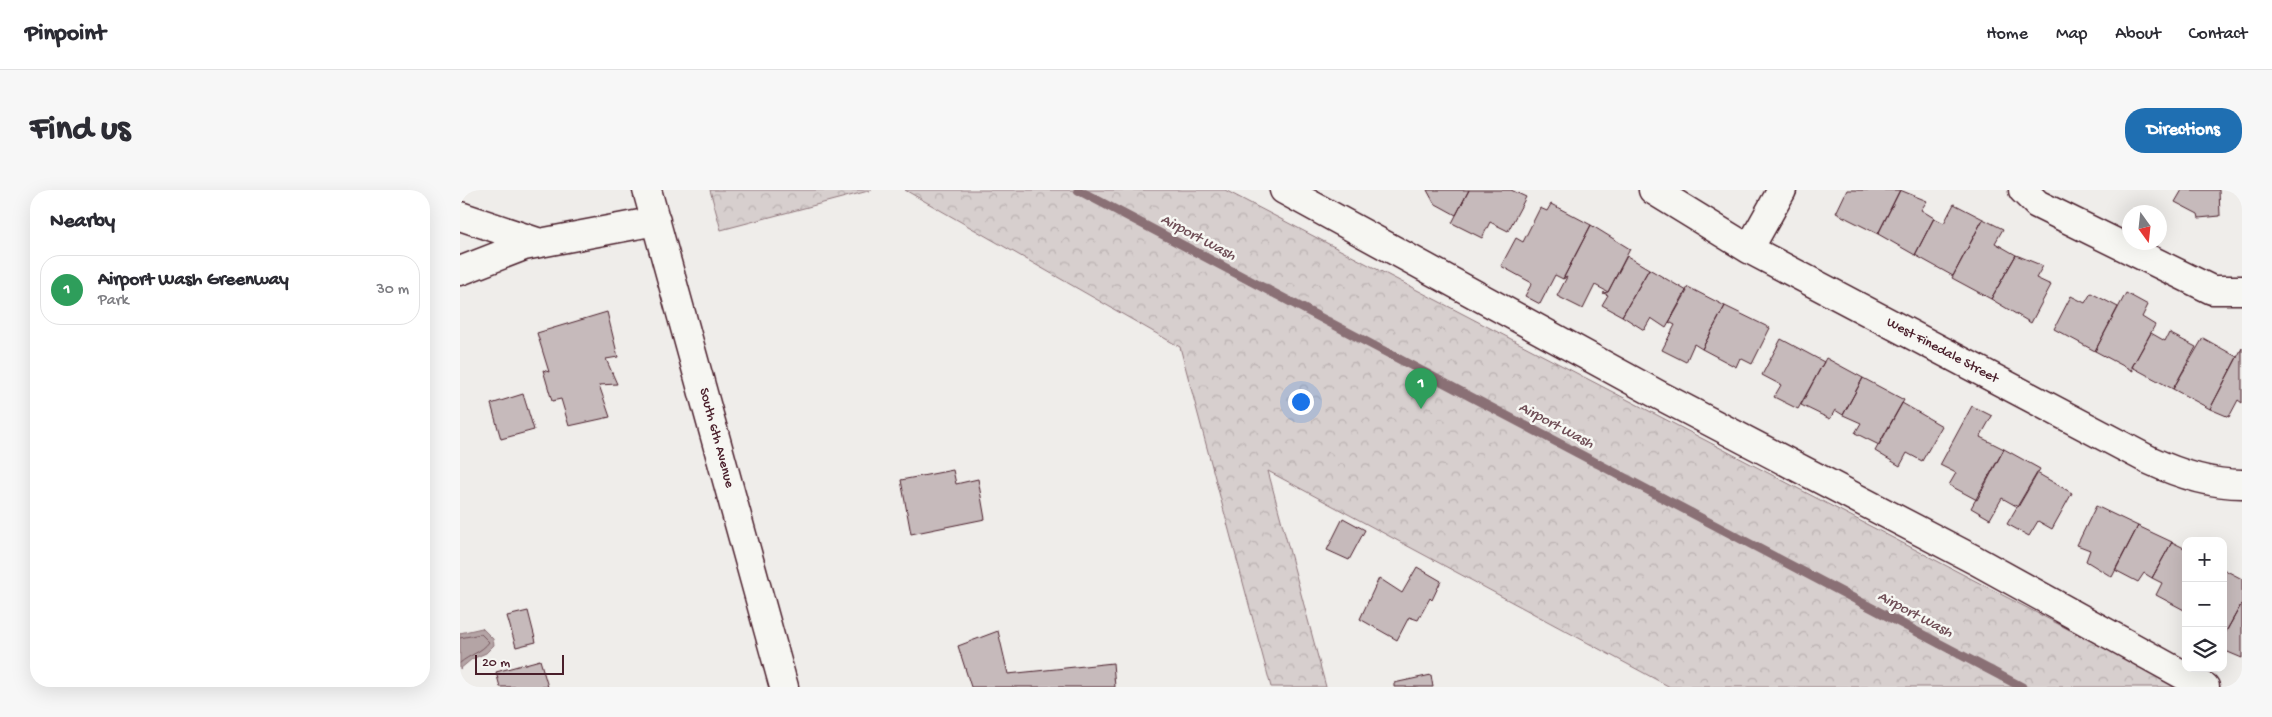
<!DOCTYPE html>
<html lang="en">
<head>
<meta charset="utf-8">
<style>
  body { margin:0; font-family:"Gochi Hand",sans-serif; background:#f7f7f7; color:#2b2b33 }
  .controls { position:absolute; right:15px; bottom:15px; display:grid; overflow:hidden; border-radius:10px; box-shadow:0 5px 20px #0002 }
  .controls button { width:45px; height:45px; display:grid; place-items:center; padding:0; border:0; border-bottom:1px solid #e1e1e2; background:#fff; color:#2b2b33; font:25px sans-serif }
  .compass { position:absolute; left:1662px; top:15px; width:45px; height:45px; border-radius:50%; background:#fff; box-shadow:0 5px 20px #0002; rotate:165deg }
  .scale { position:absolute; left:15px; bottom:12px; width:89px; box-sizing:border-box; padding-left:5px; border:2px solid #4a1f2b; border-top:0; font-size:14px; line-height:18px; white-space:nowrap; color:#4a1f2b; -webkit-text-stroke:4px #f6f6f2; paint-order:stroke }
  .you { position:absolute; left:840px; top:211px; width:18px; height:18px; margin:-12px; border:4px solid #fff; border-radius:50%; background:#1a73e8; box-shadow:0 0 0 8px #1a73e833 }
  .badge { display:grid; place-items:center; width:32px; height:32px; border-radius:50%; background:#1f6fb2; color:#fff; font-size:16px; font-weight:700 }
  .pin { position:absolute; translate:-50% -41px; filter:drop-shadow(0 1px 2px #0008) }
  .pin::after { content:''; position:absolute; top:26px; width:18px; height:15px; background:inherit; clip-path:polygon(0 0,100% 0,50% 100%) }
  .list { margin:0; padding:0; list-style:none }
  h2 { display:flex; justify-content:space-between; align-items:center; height:65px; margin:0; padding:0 20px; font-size:21px }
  h2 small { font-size:16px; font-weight:400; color:#7c7c81 }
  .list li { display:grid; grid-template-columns:32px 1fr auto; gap:15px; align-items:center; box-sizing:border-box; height:70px; margin:0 10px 10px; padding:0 10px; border:1px solid #e1e1e2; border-radius:20px }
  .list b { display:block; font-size:19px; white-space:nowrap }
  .list p { margin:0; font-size:16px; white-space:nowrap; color:#7c7c81 }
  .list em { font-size:16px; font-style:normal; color:#7c7c81 }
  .icon { flex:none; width:28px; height:28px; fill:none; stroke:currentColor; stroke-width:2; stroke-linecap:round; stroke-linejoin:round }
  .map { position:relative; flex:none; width:1782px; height:497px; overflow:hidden; border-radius:20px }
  header { display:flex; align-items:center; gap:30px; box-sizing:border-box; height:70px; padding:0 25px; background:#fff; border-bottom:1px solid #e1e1e2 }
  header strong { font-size:24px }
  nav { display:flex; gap:28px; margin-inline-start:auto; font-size:18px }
  .intro { display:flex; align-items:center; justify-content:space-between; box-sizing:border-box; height:120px; padding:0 30px }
  h1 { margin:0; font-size:35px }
  .button { padding:12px 22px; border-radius:20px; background:#1f6fb2; color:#fff; font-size:18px; font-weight:700 }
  main { display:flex; gap:30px; padding:0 30px }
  aside { flex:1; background:#fff; border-radius:20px; box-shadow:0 5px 20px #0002 }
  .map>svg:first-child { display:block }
  .forest { fill:url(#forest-crowns); stroke:#90777c }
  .water { fill:#b4a4a5; stroke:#8a6f74 }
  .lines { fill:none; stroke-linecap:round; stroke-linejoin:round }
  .shore { stroke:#74545c; stroke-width:1 }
  .stream { stroke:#8a6f74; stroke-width:9 }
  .building { fill:#c6babb; stroke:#4a1f2b }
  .minor-casing { stroke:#4a1f2b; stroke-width:31 }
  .minor { stroke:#f6f6f2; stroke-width:28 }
  .labels { text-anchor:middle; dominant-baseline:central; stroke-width:5; stroke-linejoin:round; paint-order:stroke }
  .street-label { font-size:14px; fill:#4a1f2b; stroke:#f6f6f2 }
  .water-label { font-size:15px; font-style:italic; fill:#6f4e56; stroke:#f6f6f2 }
</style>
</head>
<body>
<header>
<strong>Pinpoint</strong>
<nav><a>Home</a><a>Map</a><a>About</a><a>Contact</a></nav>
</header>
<div class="intro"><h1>Find us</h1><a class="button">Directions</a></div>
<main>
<aside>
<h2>Nearby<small></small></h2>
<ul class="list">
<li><span class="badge" style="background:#2e9e5b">1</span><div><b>Airport Wash Greenway</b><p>Park</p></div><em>30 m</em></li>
</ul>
</aside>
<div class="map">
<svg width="1782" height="497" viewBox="0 0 1782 497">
  <defs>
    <pattern id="forest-crowns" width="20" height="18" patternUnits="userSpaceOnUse" patternTransform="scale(1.25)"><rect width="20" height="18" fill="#d7cfce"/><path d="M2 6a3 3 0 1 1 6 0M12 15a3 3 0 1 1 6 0" fill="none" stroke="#bab1b1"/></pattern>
  </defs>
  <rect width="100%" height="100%" fill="#efedea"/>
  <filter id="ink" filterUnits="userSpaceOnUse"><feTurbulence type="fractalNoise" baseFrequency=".02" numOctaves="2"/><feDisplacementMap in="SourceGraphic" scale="10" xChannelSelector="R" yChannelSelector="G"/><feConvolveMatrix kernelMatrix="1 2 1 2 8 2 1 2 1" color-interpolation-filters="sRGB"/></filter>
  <g filter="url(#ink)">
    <path class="forest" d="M250 0H412L261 40Z
      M445 0H765L1719 497H1210L808 281 866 497H811L720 157Z"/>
    <path class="water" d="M22 438 33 449 34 455 26 463 12 469 0 479V443Z"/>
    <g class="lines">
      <path class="shore" d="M0 448 21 444 29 452C22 462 9 465 0 473"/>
      <path class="stream" d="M618 0 1562 497"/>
    </g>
    <path class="building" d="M967 0H1009L996 25 974 13Z
      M1009 0H1051L1066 7 1048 41 1030 32 1022 48 992 33Z
      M1387 0H1440L1418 44 1376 23Z
      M1440 0 1467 11 1461 20 1474 28 1455 65 1418 44Z
      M1722 0H1759L1760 26 1739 28 1738 24 1715 12Z
      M1091 14 1131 35 1103 89 1095 85 1080 114 1065 106 1072 93 1041 76 1056 48 1063 52 1080 18 1087 21Z
      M1494 14 1523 29 1493 86 1455 65 1474 28 1484 33Z
      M1523 29 1543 39 1535 53 1556 65 1531 109 1492 88Z
      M1131 35 1170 59 1148 102 1135 95 1123 119 1097 106 1107 87 1103 89Z
      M1556 65 1583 76 1576 88 1591 95 1571 133 1531 109Z
      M1167 66 1189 79 1162 126 1142 115 1148 105 1143 103 1148 102Z
      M1189 79 1227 101 1206 138 1191 128 1184 140 1162 126Z
      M1228 97 1265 116 1242 159 1234 154 1226 172 1202 160 1215 135 1209 132Z
      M1631 103 1658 117 1635 161 1594 139 1611 106 1625 113Z
      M1666 103 1688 115 1682 127 1695 135 1672 177 1673 181 1635 161Z
      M1265 116 1310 138 1292 174 1280 168 1276 177 1242 159Z
      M147 122 158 167 146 169 157 194 139 195 150 227 109 236 101 209 92 211 83 180 89 182 77 143Z
      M1691 143 1705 151 1709 143 1736 157 1713 199 1672 177Z
      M1743 148 1777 167 1750 219 1713 199Z
      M1321 149 1364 172 1338 219 1314 207 1321 195 1302 185Z
      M1782 158V213L1778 210 1769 227 1750 219Z
      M1366 168 1403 188 1383 225 1375 220 1370 229 1341 215Z
      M1403 188 1444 210 1419 255 1395 243 1401 233 1383 225Z
      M63 204 74 240 41 249 31 214Z
      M1442 213 1482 236 1462 271 1447 263 1440 276 1415 261Z
      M1512 216 1532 226 1520 247 1544 259 1517 310 1489 295 1496 283 1480 275Z
      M1544 259 1580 279 1558 317 1542 308 1530 329 1511 318Z
      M493 280 496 294 518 289 525 329 451 344 441 290Z
      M1577 283 1612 303 1592 339 1578 331 1569 346 1547 334Z
      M1636 316 1678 336 1652 387 1626 371 1630 360 1617 355Z
      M883 328 905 340 889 370 867 360Z
      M1678 336 1712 352 1692 388 1684 383 1678 392 1655 380Z
      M1712 352 1726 359V421L1696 405 1702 393 1692 388Z
      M957 377 981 391 972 410 970 408 958 430 949 427 937 450 900 429 919 388 942 403Z
      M1763 379 1782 389V413L1763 447Z
      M1782 413V468L1763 460V447Z
      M68 421 76 452 56 457 47 426Z
      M538 441 548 484 653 473 655 497H511L498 456Z
      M80 470 88 497H40L36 482Z
      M971 485 973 497H934V493Z"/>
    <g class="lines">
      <defs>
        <path id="minor" d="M187 0 324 497
          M824 0 1197 204 1515 370 1745 497
          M1193 0 1289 59 1689 270C1719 284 1749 294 1782 294
          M1563 0 1577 14 1752 100H1782
          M0 26 80 53
          M1289 59 1322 0
          M0 81 64 56 196 31"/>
      </defs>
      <use href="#minor" class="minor-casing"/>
      <use href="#minor" class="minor"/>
    </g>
  </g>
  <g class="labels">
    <g class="street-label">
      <text transform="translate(1482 161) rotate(28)">West Finedale Street</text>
      <text transform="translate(256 248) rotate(75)">South 6th Avenue</text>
    </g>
    <g class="water-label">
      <text transform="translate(738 48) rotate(28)">Airport Wash</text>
      <text transform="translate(1096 236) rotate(28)">Airport Wash</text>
      <text transform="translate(1455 425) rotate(28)">Airport Wash</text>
    </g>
  </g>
</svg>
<div class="controls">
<button>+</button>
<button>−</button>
<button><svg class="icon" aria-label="layers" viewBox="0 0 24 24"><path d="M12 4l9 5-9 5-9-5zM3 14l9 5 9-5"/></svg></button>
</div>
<svg class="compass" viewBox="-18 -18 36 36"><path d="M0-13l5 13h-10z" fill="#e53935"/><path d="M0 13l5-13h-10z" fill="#7c7c81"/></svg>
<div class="scale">20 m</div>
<div class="you"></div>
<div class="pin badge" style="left:961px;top:219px;background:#2e9e5b">1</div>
</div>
</main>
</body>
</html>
